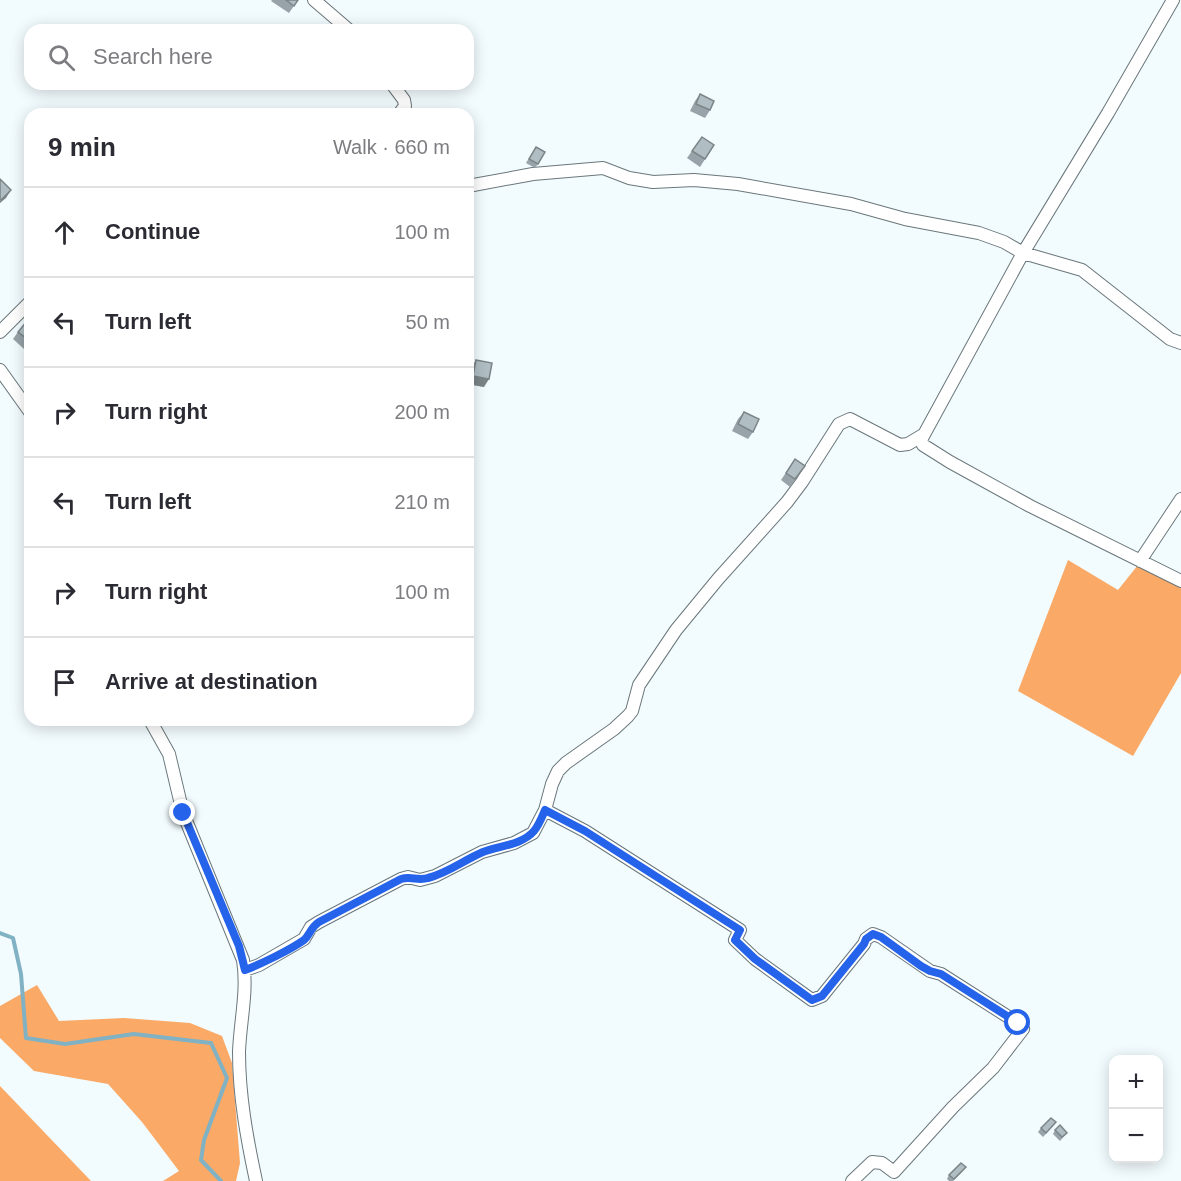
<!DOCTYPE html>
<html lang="en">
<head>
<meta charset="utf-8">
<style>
  body { margin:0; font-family:Helvetica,sans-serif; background:#f2f2f3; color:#2b2b33 }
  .controls { position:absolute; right:18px; bottom:18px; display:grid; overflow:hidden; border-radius:12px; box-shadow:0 3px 15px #0003 }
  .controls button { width:54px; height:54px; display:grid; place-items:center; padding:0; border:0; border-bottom:2px solid #e1e1e2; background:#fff; color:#2b2b33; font:30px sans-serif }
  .stop { position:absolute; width:18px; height:18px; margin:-14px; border:4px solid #2563eb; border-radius:50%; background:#fff }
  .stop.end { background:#2563eb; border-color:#fff; box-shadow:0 2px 6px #0008 }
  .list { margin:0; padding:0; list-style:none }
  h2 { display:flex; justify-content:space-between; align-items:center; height:78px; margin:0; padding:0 24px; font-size:26px }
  h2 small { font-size:20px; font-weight:400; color:#7c7c81 }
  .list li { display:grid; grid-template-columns:39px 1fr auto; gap:18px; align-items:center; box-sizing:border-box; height:90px; padding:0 24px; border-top:2px solid #e1e1e2 }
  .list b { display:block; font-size:22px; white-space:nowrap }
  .list em { font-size:20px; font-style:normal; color:#7c7c81 }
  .icon { flex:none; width:33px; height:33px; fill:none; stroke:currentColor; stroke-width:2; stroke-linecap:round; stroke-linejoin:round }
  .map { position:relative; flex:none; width:1181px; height:1181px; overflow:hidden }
  .search { position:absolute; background:#fff; box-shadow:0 3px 15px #0003; left:24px; top:24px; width:450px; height:66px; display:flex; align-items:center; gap:15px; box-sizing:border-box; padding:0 21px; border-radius:18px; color:#7c7c81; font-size:22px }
  .panel { position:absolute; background:#fff; box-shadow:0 3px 15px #0003; left:24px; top:108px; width:450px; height:618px; border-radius:18px }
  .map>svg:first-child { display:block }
  .forest { fill:#faa966 }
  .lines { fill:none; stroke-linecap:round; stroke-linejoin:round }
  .stream { stroke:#80b2c3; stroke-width:4 }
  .minor-casing { stroke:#6a777b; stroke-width:14 }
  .minor { stroke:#fff; stroke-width:12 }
  .wall { fill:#97a3a8 }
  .shaded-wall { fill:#7b8588 }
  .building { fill:#b0bec3; stroke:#7b8588; stroke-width:1.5 }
  .route { stroke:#2563eb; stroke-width:8 }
</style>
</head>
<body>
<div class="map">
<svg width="1181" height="1181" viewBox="0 0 1181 1181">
  <rect width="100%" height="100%" fill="#f2fbfe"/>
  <path class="forest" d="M1068 560 1118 590 1138 565 1181 586V673L1133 756 1018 691Z
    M37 985 59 1021 124 1018 190 1023 222 1036 232 1063 240 1163 236 1181H163L179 1171 142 1122 108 1084 34 1071 0 1038V1006Z
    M0 1086 91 1181H0Z"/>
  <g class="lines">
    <path class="stream" d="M0 933 13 938 21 974 26 1038 65 1044 134 1034 211 1043 227 1078 204 1140 201 1160 221 1181"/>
    <defs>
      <path id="minor" d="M314 0 349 30
        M1173 0 1108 113 1023 253 921 440 923 445 950 462 1030 506 1181 581
        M392 84 404 100 405 106 399 114
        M468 186 533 174 603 168 629 178 653 182 694 180 738 184 851 204 905 219 979 233 1004 242 1023 253 1082 270 1170 339 1181 343
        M0 332 30 302
        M0 370 30 412
        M1140 561 1181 499
        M150 720 169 754 183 813 243 960C248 991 240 1022 239 1052 239 1096 247 1139 256 1181
        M545 810 585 831 740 930 735 940 755 959 812 1000 822 996 864 944 866 939 873 934 881 937 930 971 941 974 1018 1023 1023 1029 993 1068 953 1107 894 1172 882 1163 872 1162 852 1181
        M245 970 259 965 304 939 311 927 319 922 401 879 408 877 420 880 435 876 482 852 514 843 533 833 545 810 552 784 558 771 566 763 614 729 628 716 632 711 639 685 676 630 718 579 787 502 802 482 839 424 850 419 900 445 908 444 923 435"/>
    </defs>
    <use href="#minor" class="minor-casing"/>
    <use href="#minor" class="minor"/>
  </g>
  <path class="wall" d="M272 0H298L289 13 271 1Z
    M700 94 710 110 705 118 690 111 695 101Z
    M702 137 714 145 700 167 687 158Z
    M534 150 538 164 535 168 526 163Z
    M30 323V342L24 349 13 339 18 332Z
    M476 360 484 387 468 384 471 367Z
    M744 412 753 432 748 439 732 431 738 419Z
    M795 459 805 466 790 487 781 480Z
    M1053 1126 1043 1137 1038 1132 1041 1128Z
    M1055 1130 1067 1133 1060 1141 1053 1134Z
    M963 1171 953 1181H949L947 1179 949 1175Z"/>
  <path class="shaded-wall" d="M11 190 6 198 0 203V201Z
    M473 376 489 379 484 387 468 384Z"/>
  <path class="building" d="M286 0H298L294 6Z
    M700 94 714 101 710 110 696 104Z
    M702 137 714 145 705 159 692 151Z
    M536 147 545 152 538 164 529 159Z
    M0 179 11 190 1 200H0Z
    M27 321 30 323V341L18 332Z
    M476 360 492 363 489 379 473 376Z
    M744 412 759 419 753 432 738 424Z
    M795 459 805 466 795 479 786 473Z
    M1051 1118 1056 1122 1046 1133 1041 1128Z
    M1060 1125 1067 1133 1062 1137 1055 1130Z
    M961 1163 966 1167 954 1179 949 1175Z"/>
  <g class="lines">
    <path class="route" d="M183 813 239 946 245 970C261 964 290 950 304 940 310 935 310 928 319 922L401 879C411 876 418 881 428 878 448 873 464 860 483 852 499 846 522 845 534 831 539 825 542 817 545 810L585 831 740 930 735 940 755 959 812 1000 822 996 864 944 866 939 873 934 881 937 921 966 930 971 941 974 1018 1023"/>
  </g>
</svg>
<div class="controls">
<button>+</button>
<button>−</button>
</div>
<div class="stop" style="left:1018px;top:1023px"></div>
<div class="stop end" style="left:183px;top:813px"></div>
<div class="search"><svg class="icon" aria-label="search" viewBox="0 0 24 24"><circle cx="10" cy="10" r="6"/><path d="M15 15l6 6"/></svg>Search here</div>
<section class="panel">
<h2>9 min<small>Walk · 660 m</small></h2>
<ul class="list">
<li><svg class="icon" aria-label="ahead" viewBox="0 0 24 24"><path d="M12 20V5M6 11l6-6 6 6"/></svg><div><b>Continue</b></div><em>100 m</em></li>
<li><svg class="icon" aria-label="left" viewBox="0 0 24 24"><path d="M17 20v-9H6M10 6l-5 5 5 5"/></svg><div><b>Turn left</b></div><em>50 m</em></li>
<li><svg class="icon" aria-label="right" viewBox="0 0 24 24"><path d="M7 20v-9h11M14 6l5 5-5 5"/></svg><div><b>Turn right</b></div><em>200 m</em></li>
<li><svg class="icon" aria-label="left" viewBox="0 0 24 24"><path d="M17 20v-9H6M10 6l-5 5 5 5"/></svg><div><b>Turn left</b></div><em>210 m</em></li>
<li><svg class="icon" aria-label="right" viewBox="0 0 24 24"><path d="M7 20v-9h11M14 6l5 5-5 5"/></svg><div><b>Turn right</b></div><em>100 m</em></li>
<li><svg class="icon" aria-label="arrive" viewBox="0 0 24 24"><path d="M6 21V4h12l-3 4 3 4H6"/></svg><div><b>Arrive at destination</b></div></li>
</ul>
</section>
</div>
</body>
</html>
